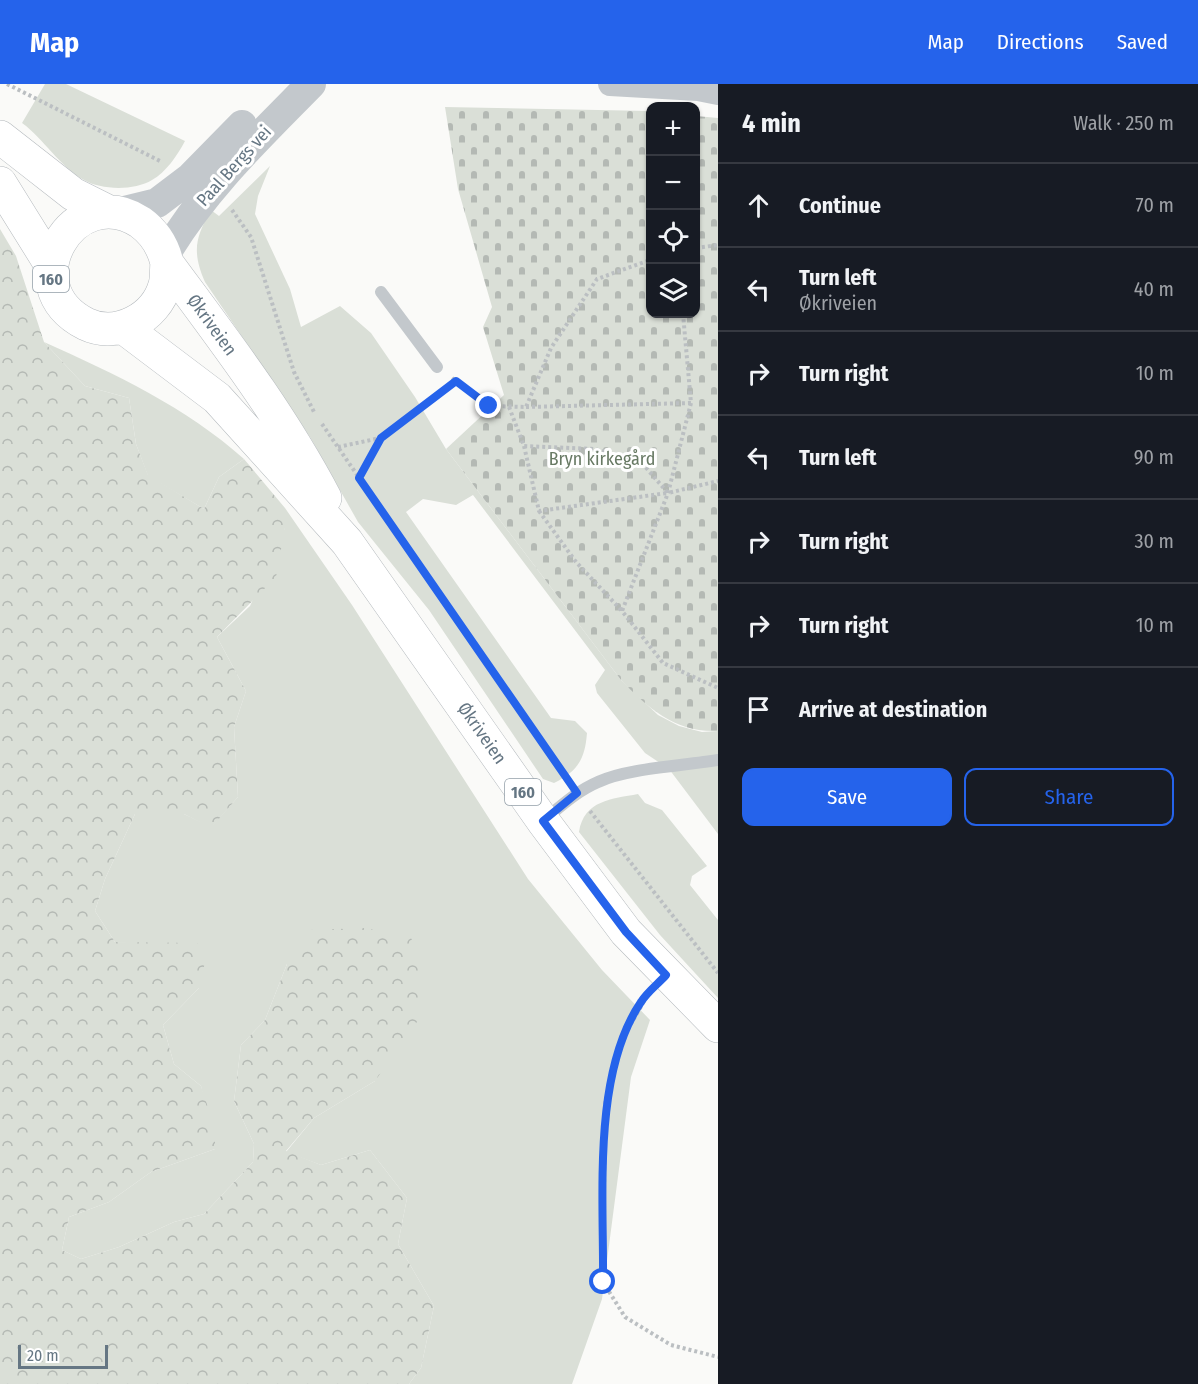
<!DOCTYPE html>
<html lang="en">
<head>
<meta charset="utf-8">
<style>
  body { margin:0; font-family:"Fira Sans Condensed",sans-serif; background:#20242c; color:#f1f3f6 }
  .controls { position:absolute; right:18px; top:18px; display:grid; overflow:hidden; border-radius:12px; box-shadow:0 2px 4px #0004 }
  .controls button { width:54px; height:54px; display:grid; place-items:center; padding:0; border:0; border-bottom:2px solid #363941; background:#171b24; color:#f1f3f6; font:30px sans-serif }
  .scale { position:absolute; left:18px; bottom:15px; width:90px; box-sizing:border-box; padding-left:6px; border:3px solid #657683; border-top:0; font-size:16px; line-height:21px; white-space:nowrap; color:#657683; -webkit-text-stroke:4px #fff; paint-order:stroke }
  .stop { position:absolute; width:18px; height:18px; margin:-14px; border:4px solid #2563eb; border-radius:50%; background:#fff }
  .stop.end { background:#2563eb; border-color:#fff; box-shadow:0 2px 6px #0008 }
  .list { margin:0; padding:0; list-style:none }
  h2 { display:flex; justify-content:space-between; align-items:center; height:78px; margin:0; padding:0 24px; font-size:26px }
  h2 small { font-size:20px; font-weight:400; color:#9ea1a6 }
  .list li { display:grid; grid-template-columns:39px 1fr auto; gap:18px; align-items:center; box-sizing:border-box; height:84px; padding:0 24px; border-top:2px solid #363941 }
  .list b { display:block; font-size:22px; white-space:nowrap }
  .list p { margin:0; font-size:20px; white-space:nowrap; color:#9ea1a6 }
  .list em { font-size:20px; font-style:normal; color:#9ea1a6 }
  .actions { display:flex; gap:12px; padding:18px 24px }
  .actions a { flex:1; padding:14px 0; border:2px solid #2563eb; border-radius:12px; text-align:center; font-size:21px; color:#2563eb }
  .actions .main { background:#2563eb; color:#fff }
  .icon { flex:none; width:33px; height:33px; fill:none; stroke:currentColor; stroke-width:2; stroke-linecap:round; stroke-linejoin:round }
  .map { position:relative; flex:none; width:718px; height:1300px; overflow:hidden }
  header { display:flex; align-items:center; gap:36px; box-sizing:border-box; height:84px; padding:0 30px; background:#2563eb; color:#fff }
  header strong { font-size:28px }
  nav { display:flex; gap:33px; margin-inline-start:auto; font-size:21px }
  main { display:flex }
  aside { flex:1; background:#171b24 }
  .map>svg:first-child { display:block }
  .green { fill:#dadfd7 }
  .forest { fill:url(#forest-crowns) }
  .cemetery { fill:url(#cemetery-stones) }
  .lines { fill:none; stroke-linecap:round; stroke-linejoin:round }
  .primary-casing { stroke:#b5babe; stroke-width:34 }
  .path { stroke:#bbbfc2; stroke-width:4; stroke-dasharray:3 3; stroke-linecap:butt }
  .service { stroke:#c3c8cc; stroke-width:12 }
  .minor { stroke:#c3c8cc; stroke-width:24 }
  .tertiary { stroke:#c3c8cc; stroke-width:30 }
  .primary { stroke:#fff; stroke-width:33 }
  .route { stroke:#2563eb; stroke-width:8 }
  .labels { text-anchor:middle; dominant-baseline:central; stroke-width:6; stroke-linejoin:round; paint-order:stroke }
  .shield { fill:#fff; stroke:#939fa8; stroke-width:1.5 }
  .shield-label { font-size:16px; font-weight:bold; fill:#657683 }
  .street-label { font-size:18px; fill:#657683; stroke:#fff }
  .park-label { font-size:18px; fill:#687a64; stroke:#fff }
</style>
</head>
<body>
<header>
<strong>Map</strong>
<nav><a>Map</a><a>Directions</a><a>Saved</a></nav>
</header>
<main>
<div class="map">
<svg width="718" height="1300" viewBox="0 0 718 1300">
  <defs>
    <pattern id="forest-crowns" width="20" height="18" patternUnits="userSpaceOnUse" patternTransform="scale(1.5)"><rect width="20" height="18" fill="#dadfd7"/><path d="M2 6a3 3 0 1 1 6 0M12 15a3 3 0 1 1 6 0" fill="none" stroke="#b4b9b4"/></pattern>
    <pattern id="cemetery-stones" width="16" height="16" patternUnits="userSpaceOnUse" patternTransform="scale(1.5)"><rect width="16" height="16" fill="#dadfd7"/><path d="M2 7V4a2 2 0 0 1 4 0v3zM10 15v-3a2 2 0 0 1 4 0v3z" fill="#b4b9b4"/></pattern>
  </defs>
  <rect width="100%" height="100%" fill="#fafaf8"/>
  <path class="green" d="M45 0H66L185 57C177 72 166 88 152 96 134 107 101 106 84 96 59 82 44 55 22 39Z
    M270 82 258 112 255 130 290 205 301 243 340 222 371 249 415 313 446 365 621 596 658 631 679 642 702 648 718 647V750L669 685 645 669 597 609 595 601 605 586 473 411 456 421 423 415 406 428 551 634 575 637 587 649C585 675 578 687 554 699L543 695 429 526 358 438 310 353 205 198C192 168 195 154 211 126L219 132Z
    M44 258C115 290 186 323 244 375L219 393 204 425 148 392 136 360 129 314 85 302Z
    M285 424 352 521 528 795 602 886 650 936 631 993 602 1215 572 1300H409L421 1284 434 1222 398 1160 407 1114 370 1066 321 1081 286 1068 314 1034 375 997 287 880 265 936 241 961 234 1017 254 1060 253 1078 204 1130 174 1138 119 1163 81 1175 62 1166 69 1133 109 1118 151 1088 215 1065 201 1002 174 980 163 941 199 904 151 861 115 858 95 827 105 795 135 730H184L211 743 238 713 234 643 246 607 217 553 250 522 285 444Z
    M638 710 645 719 662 726 707 782 692 792 690 801 718 836V914L660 851 579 748C584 716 612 715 638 710Z"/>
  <path class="forest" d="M0 145 16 172 44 258 85 302 129 314 136 360 148 391 204 425 219 393 244 375 285 424V444L276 493 217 553 246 607 234 643 238 713 211 744 184 730H135L105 795 95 827 115 858 197 859 206 874 199 904 163 941 174 980 201 1002 215 1045V1065L151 1088 109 1118 69 1133 62 1166 81 1175 119 1163 174 1138 204 1130 253 1078 254 1060 234 1017 241 961 265 936 287 880 310 846 365 844 411 854 422 877 419 935 375 997 314 1034 286 1067 321 1081 370 1066 407 1114 398 1160 434 1222 421 1284 409 1300H0Z"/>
  <path class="cemetery" d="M445 23 650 27V230H696V32L718 34V647C676 649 649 625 621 596L446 365 504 311 483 243 492 223 458 105Z"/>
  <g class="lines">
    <defs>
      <path id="primary" d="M0 53 73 110 109 128
        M0 99 51 181
        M167 179C166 186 167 194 165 201 156 234 117 255 86 240 10 202 74 95 140 138 154 148 163 162 167 179 223 255 281 330 325 414
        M123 243 217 314 347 458 543 737 626 848 718 942"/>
    </defs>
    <use href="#primary" class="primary-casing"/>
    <path class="path" d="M7 0 162 78
      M232 126 251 153 294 288 314 328
      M696 164 718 161
      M452 294 489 322 526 323 551 264 597 195 650 176
      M691 319 668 409 622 527 663 579 718 604
      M509 323 524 362 595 365 641 378 668 409 718 397
      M526 323 691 319 683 230
      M322 340 566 694
      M524 362 539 427 667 409
      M338 363 380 354
      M359 394 381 354 454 299
      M539 427 576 478 622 527
      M590 727 718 889
      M647 912 624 952 605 1019 603 1198 625 1233 671 1261 718 1273"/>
    <path class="service" d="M381 208 437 283
      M544 736C561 722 577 707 598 698 627 684 684 682 718 676"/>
    <path class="minor" d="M610 0 698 5 718 9"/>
    <path class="tertiary" d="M116 129 157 119 190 94 242 41
      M165 171C203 106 258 54 311 0"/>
    <use href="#primary" class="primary"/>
  </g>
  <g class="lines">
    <path class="route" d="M489 322 456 297 381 354 359 394 577 709 543 737 626 848 666 891C658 900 647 908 641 918 592 990 604 1114 603 1198"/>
  </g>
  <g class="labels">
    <g class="shield">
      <rect x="33" y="182" width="36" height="26" rx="4.5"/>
      <rect x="505" y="695" width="36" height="26" rx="4.5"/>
    </g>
    <g class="shield-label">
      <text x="51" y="195">160</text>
      <text x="523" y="708">160</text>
    </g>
    <g class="street-label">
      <text transform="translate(234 82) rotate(-48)">Paal Bergs vei</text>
      <text transform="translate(212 241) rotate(54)">Økriveien</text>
      <text transform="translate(482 649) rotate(55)">Økriveien</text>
    </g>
    <g class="park-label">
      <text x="602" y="375">Bryn kirkegård</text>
    </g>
  </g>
</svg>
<div class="controls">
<button>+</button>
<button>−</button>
<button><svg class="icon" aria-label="locate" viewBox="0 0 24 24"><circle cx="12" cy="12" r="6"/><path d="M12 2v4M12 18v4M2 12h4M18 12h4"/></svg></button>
<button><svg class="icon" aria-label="layers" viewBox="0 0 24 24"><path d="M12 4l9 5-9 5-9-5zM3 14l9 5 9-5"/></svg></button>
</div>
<div class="scale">20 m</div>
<div class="stop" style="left:603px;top:1198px"></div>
<div class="stop end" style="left:489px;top:322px"></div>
</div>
<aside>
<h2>4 min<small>Walk · 250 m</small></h2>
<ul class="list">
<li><svg class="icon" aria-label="ahead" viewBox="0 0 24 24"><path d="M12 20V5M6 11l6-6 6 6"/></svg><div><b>Continue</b></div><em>70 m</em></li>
<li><svg class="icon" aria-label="left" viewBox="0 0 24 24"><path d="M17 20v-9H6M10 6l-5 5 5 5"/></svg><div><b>Turn left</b><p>Økriveien</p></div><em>40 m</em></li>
<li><svg class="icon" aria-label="right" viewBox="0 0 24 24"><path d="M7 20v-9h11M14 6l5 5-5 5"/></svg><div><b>Turn right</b></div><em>10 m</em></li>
<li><svg class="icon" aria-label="left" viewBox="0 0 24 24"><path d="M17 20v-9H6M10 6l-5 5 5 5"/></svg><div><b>Turn left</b></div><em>90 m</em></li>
<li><svg class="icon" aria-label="right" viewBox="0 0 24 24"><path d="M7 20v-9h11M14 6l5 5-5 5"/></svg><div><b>Turn right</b></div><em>30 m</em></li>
<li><svg class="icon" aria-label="right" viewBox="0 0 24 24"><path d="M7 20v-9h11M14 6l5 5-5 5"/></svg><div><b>Turn right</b></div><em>10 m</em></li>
<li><svg class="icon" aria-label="arrive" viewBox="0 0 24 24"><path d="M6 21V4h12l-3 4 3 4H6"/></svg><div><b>Arrive at destination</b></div></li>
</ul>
<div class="actions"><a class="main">Save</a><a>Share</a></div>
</aside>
</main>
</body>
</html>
